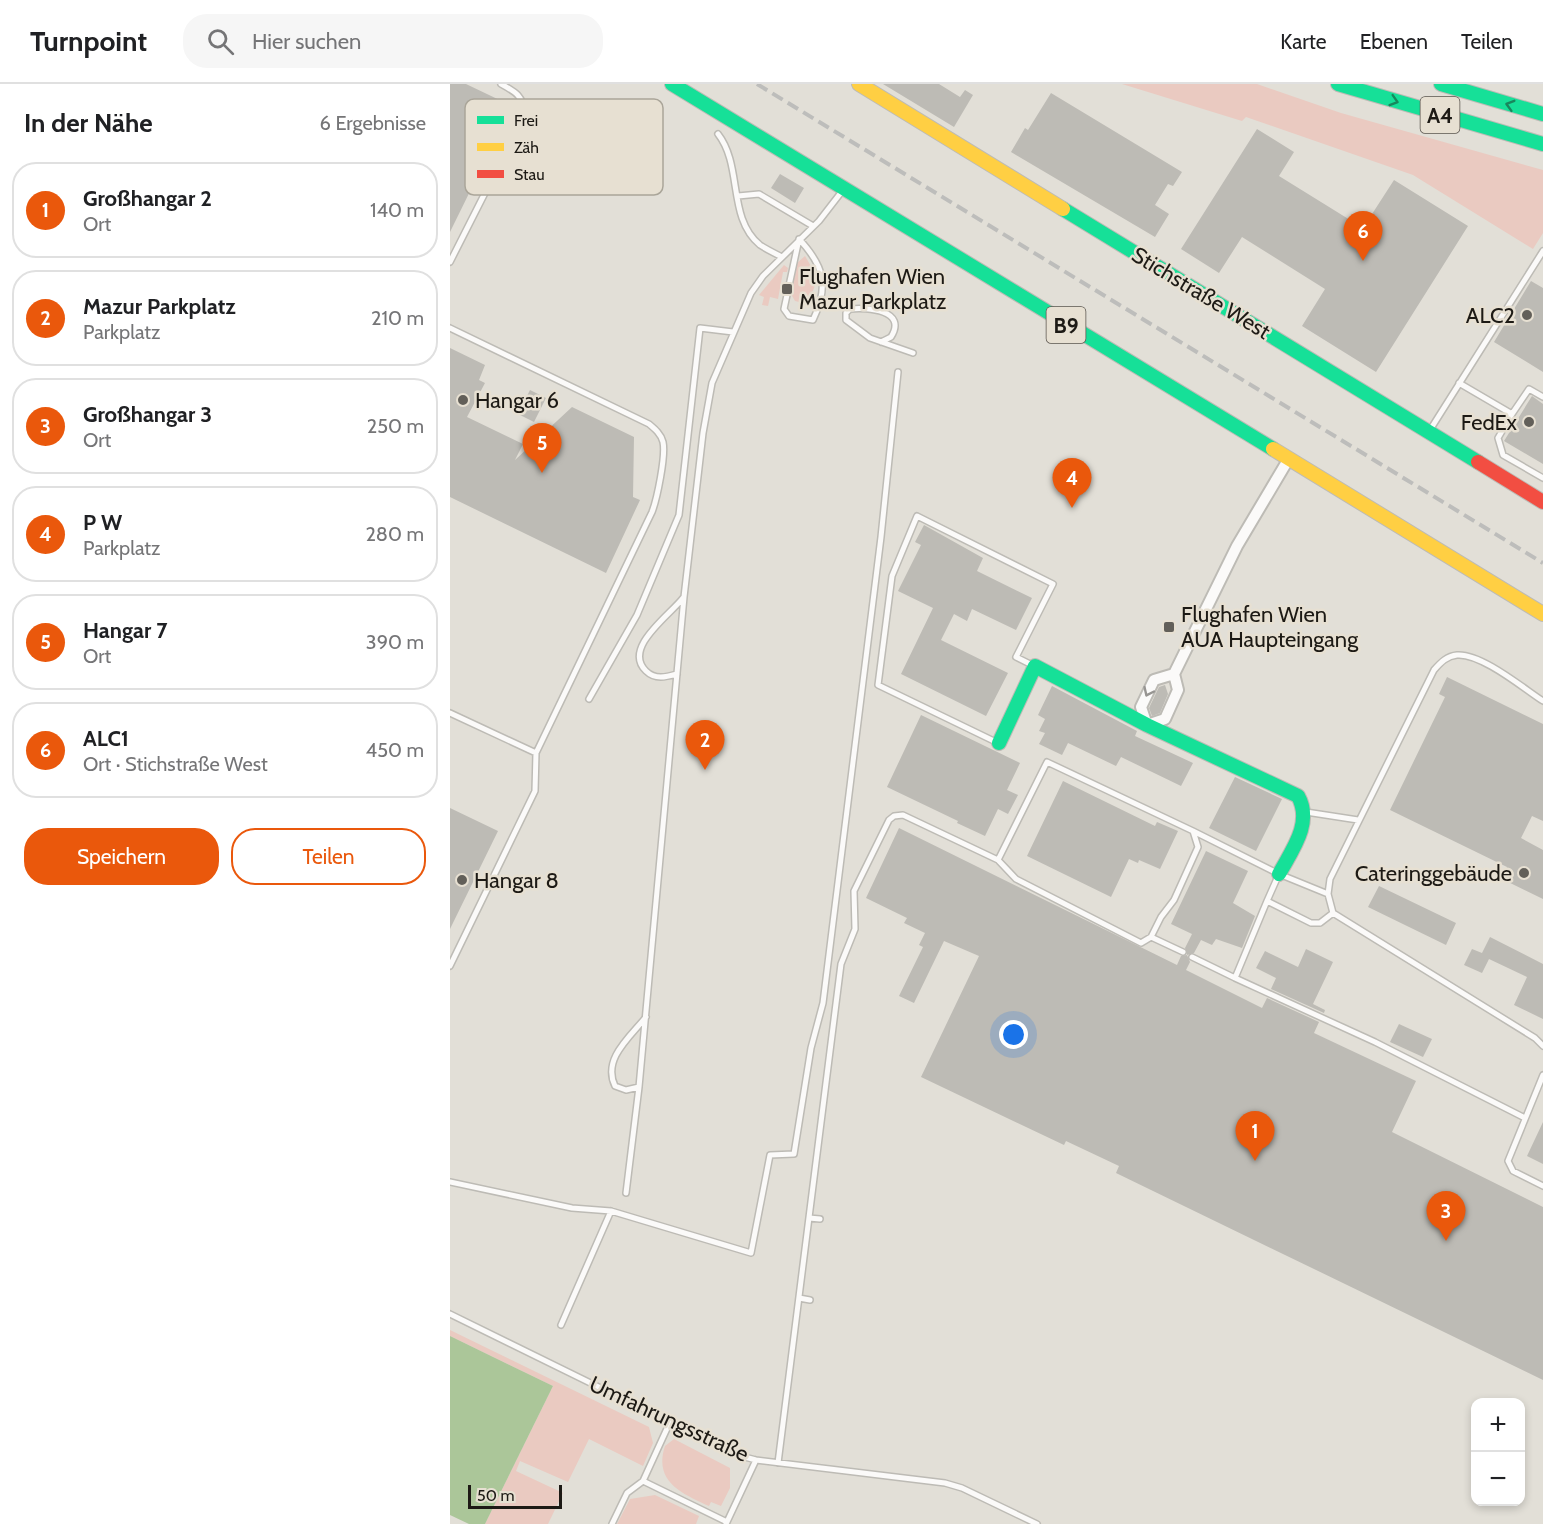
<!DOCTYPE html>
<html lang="de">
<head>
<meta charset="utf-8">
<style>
  body { margin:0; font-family:Cabin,sans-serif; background:#f6f6f6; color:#202124 }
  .controls { position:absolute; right:18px; bottom:18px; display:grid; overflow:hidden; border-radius:12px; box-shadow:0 3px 9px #0003 }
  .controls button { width:54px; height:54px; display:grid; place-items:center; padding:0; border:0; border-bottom:2px solid #e0e0e0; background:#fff; color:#202124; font:30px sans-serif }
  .scale { position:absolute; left:18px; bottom:15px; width:94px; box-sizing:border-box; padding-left:6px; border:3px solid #1d1a15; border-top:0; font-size:16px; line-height:21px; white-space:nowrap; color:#1d1a15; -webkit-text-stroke:4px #e7e0d2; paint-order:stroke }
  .you { position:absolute; left:564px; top:951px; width:21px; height:21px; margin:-15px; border:4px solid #fff; border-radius:50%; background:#1a73e8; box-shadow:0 0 0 9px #1a73e833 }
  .badge { display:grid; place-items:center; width:39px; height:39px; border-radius:50%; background:#ea580c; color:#fff; font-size:20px; font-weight:700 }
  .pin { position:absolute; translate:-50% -50px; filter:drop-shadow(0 2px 3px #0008) }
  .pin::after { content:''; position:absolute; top:32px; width:21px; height:18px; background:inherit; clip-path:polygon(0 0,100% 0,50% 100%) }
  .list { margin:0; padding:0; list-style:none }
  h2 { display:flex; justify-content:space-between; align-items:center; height:78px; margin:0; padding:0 24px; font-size:26px }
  h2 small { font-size:20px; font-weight:400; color:#757577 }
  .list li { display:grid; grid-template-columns:39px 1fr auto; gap:18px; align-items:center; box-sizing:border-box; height:96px; margin:0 12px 12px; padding:0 12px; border:2px solid #e0e0e0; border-radius:24px }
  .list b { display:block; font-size:22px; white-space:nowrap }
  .list p { margin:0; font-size:20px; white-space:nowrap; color:#757577 }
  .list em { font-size:20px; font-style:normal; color:#757577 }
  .actions { display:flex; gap:12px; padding:18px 24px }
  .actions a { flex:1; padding:14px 0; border:2px solid #ea580c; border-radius:24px; text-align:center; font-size:21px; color:#ea580c }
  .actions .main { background:#ea580c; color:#fff }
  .icon { flex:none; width:33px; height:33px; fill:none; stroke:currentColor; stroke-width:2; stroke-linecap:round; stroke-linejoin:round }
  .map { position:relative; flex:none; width:1093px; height:1440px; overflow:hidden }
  header { display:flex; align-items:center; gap:36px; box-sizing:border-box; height:84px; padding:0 30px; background:#fff; border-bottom:2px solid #e0e0e0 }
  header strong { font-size:28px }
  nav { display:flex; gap:33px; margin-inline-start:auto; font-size:21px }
  .search { width:420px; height:54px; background:#f6f6f6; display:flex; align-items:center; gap:15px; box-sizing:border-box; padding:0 21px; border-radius:24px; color:#757577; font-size:22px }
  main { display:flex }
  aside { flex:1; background:#fff }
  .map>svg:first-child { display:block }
  .green { fill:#eacac1 }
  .water { fill:#abc699 }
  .building { fill:#bdbbb5 }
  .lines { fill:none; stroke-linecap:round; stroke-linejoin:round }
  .lane-casing { stroke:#bdbbb5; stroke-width:8 }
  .street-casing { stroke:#bdbbb5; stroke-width:14 }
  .fast-casing { stroke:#bdbbb5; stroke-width:16 }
  .slow-casing { stroke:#bdbbb5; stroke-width:16 }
  .jam-casing { stroke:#bdbbb5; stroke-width:16 }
  .lane { stroke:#fbfaf9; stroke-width:5 }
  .street { stroke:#fbfaf9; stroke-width:10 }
  .fast { stroke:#16e098; stroke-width:14 }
  .slow { stroke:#ffcf43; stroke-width:14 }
  .jam { stroke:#f24e42; stroke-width:14 }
  .rail { stroke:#bdbdbb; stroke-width:4; stroke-dasharray:12 6; stroke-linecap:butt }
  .oneway { stroke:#19875d }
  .oneway2 { stroke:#979592 }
  .poi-dot { fill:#625f59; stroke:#e7e0d2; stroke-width:2 }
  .labels { text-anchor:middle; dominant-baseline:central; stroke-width:5; stroke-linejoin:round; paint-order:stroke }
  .shield { fill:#e7e0d2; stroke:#5a554e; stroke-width:1.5 }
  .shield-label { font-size:21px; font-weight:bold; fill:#1d1a15 }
  .poi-label { font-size:22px; fill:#1d1a15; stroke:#e7e0d2; text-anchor:start }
  .street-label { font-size:22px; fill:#1d1a15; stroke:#e7e0d2 }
  .key { fill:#e7e0d2; stroke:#aaa599; stroke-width:1.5 }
  .key-label { font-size:16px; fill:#1d1a15 }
</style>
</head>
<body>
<header>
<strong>Turnpoint</strong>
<div class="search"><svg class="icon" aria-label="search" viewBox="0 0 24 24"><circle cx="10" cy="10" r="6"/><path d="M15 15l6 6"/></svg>Hier suchen</div>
<nav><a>Karte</a><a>Ebenen</a><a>Teilen</a></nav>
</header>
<main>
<aside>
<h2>In der Nähe<small>6 Ergebnisse</small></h2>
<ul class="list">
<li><span class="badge">1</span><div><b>Großhangar 2</b><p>Ort</p></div><em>140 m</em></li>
<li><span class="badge">2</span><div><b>Mazur Parkplatz</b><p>Parkplatz</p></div><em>210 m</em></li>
<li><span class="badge">3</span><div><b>Großhangar 3</b><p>Ort</p></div><em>250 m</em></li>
<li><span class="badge">4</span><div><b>P W</b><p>Parkplatz</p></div><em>280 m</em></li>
<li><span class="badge">5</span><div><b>Hangar 7</b><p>Ort</p></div><em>390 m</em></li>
<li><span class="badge">6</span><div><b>ALC1</b><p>Ort · Stichstraße West</p></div><em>450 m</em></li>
</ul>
<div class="actions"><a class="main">Speichern</a><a>Teilen</a></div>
</aside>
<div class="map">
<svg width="1093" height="1440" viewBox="0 0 1093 1440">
  <rect width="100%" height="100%" fill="#e2dfd7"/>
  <path class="green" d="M672 0H807L891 29 1093 86V149L1083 165 963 91 796 33 792 37Z
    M355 172 368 194 360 214 353 219 345 217 341 210 347 179Z
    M334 181 338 184 337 188H333L328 215 320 213 318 222 312 221 314 213 309 211Z
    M0 1246 199 1343 203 1359 193 1382 139 1355 118 1398 70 1377 66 1387 113 1409 98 1440H35L103 1302 0 1252Z
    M224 1355 280 1384V1404L271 1422 261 1418 259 1422C233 1410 203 1398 215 1362Z
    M205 1411 249 1432 246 1440H167L180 1415Z"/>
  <path class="water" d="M0 1252 103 1302 35 1440H19L0 1431Z"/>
  <path class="building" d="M0 0H16L62 22 0 148Z
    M433 0H489L510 13 515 6 523 11 504 43Z
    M601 9 732 88 723 102 718 100 705 121 719 130 705 153 561 68 575 44 578 46Z
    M807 45 844 68 829 92 913 144 944 96 1018 142 926 288 852 242 875 205 792 153 769 189 731 165Z
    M330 90 354 104 345 119 321 104Z
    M1081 197 1093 204V288L1044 258Z
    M0 264 35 281 29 296 35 299 17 333 73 360 65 376 122 323 184 353 183 413 190 416 156 489 0 413Z
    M80 306 96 314 84 338 68 330Z
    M1082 312 1093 320V380L1054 357Z
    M474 441 533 474 527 487 582 514 566 546 522 525 517 537 504 530 491 556 558 589 536 632 451 590 483 524 448 507 471 461 465 458Z
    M997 593 1093 640V737L1082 732 1071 754 1093 766V815L1052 795 1057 783 940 726 995 613 989 610Z
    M715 601 718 610 710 629 702 632 699 624 709 603Z
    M602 602 687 647 685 652 743 679 731 702 671 673 666 682 618 659 612 671 589 660 595 649 589 647 595 635 588 631Z
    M471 631 570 679 557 706 568 711 558 730 548 725 535 752 507 739 508 737 437 703Z
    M785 693 832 715 806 767 759 744Z
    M613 697 705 742 707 738 728 747 710 785 689 776 688 779 679 775 661 813 577 772Z
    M0 724 48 747 0 845Z
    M449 744 727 881 731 872 737 871 735 864 742 850 721 840 756 767 798 787 783 819 805 832 792 864 766 855 762 861 751 856 744 869 737 871 740 878 736 886 812 924 817 914 869 938 864 949 966 997 942 1048 1093 1123V1296L666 1089 669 1082 616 1057 614 1061 471 993 529 872 494 857 464 919 449 912 473 863 469 861 475 849 454 839 457 834 416 814Z
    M929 802 1006 839 996 861 918 823Z
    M1040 853 1093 880V935L1064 921 1077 893 1039 875 1032 889 1014 881 1022 865 1032 869Z
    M856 865 883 878 863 920 875 926 874 929 821 905 826 894 806 884 815 867 848 883Z
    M949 940 982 955 973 973 940 958Z
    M1093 1038V1080L1077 1072Z"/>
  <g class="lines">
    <defs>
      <path id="lane" d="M268 50C293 82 277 134 310 161 316 165 324 169 330 172
        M288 112 309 110 363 142
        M349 155C375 183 379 202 363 236L339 232 334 225Z
        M0 178 75 30C73 12 66 8 51 0
        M0 244 199 340C205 345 211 350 213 358 216 372 207 415 202 428L86 669 0 629
        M431 258 441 253C458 226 417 223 400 225L396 229V236L420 254 463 269
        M1009 299 1062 330 1048 354 1053 371 1093 394
        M1062 330 1079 305 1093 313
        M980 346 1093 167
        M227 590C216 593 205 596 196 587 172 564 220 531 233 514
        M139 615 187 531 229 431 250 244 283 248
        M1093 617C1073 604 1031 569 1007 571 997 572 991 578 984 586L880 795 878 810 883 829 1085 954 1093 962
        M548 659 428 601 442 492 467 432 603 500 566 573 584 582
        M856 728 908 736
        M743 747 827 789
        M548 776 597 678 743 747 748 763 724 816 711 833 701 853 733 868
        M878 810 829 790 817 817 861 839H870L883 829
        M817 817 785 894 925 958 1073 1033
        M742 873 785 894
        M0 882 85 707 86 669
        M196 933C180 953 152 975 165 1002L176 1006 189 1003 234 513 253 349 262 299 301 209 313 192 369 137 393 106
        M1093 991 1058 1077 1063 1087 1093 1102
        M0 1098 122 1124 161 1127 301 1169 320 1071 344 1070 361 964 373 919 431 453 448 288
        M176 1109 189 1003
        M359 1134 370 1135
        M349 1214 360 1216
        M0 1230 287 1371 306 1376 495 1399 512 1404 587 1440
        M111 1241 161 1127
        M328 1379 391 880 405 845 404 807 439 736 444 732 453 731 548 776 566 795 691 859 701 853
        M193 1397 277 1438
        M162 1440 177 1409 193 1397 220 1338
        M276 1440 306 1376"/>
      <path id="street" d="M724 590 704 596 691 623 697 641 715 635 728 606 724 590 787 462 838 376"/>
      <path id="fast" d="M222 0 823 365
        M888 0 1093 60
        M991 0 1093 30
        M613 125 1028 378
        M549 659 585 582 697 641 848 712C863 739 842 766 829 790"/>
      <path id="slow" d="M409 0 613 125
        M823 365 1093 530"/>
      <path id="jam" d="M1028 378 1093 418"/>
    </defs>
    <use href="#lane" class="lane-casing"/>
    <use href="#street" class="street-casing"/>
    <use href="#fast" class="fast-casing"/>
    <use href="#slow" class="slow-casing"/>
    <use href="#jam" class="jam-casing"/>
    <use href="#lane" class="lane"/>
    <use href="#street" class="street"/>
    <use href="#fast" class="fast"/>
    <use href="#slow" class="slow"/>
    <use href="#jam" class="jam"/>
    <path class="rail" d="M307 0 1093 479"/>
  </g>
  <defs><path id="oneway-chevron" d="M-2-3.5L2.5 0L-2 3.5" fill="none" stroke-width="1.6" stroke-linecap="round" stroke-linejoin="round" transform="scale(1.5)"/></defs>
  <g class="oneway">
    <use href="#oneway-chevron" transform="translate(944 17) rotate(17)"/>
    <use href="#oneway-chevron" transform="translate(1060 21) rotate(-164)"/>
  </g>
  <use class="oneway2" href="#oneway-chevron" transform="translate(698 608) rotate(115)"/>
  <g class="poi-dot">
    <rect x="331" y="199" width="12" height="12" rx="3"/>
    <circle cx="1077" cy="231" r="6"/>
    <circle cx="13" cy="316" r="6"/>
    <circle cx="1079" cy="338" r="6"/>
    <rect x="713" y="537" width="12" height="12" rx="3"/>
    <circle cx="1074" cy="789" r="6"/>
    <circle cx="12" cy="796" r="6"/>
  </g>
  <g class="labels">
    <g class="shield">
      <rect x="970.5" y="13" width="39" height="36" rx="4.5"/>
      <rect x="596.5" y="223" width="39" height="36" rx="4.5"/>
    </g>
    <g class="shield-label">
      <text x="990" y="31">A4</text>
      <text x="616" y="241">B9</text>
    </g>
    <g class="poi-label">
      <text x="349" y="192">Flughafen Wien<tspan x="349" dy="25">Mazur Parkplatz</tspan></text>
      <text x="1065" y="231" text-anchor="end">ALC2</text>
      <text x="25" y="316">Hangar 6</text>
      <text x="1067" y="338" text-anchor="end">FedEx</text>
      <text x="731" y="530">Flughafen Wien<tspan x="731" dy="25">AUA Haupteingang</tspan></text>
      <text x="1062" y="789" text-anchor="end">Cateringgebäude</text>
      <text x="24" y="796">Hangar 8</text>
    </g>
    <g class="street-label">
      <text transform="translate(751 209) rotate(31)">Stichstraße West</text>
      <text transform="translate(219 1335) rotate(25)">Umfahrungsstraße</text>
    </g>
  </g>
  <rect x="15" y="15" width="198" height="96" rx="9" class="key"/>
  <rect x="27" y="32" width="27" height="8" fill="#16e098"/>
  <rect x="27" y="59" width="27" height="8" fill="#ffcf43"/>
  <rect x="27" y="86" width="27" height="8" fill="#f24e42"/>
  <g class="key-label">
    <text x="64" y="42">Frei</text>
    <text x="64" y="69">Zäh</text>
    <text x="64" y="96">Stau</text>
  </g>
</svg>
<div class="controls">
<button>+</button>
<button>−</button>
</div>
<div class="scale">50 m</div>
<div class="you"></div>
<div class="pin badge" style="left:805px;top:1077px">1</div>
<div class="pin badge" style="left:255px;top:686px">2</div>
<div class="pin badge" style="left:996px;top:1157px">3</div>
<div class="pin badge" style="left:622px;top:424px">4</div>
<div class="pin badge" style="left:92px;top:389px">5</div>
<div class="pin badge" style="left:913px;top:177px">6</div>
</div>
</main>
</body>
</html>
